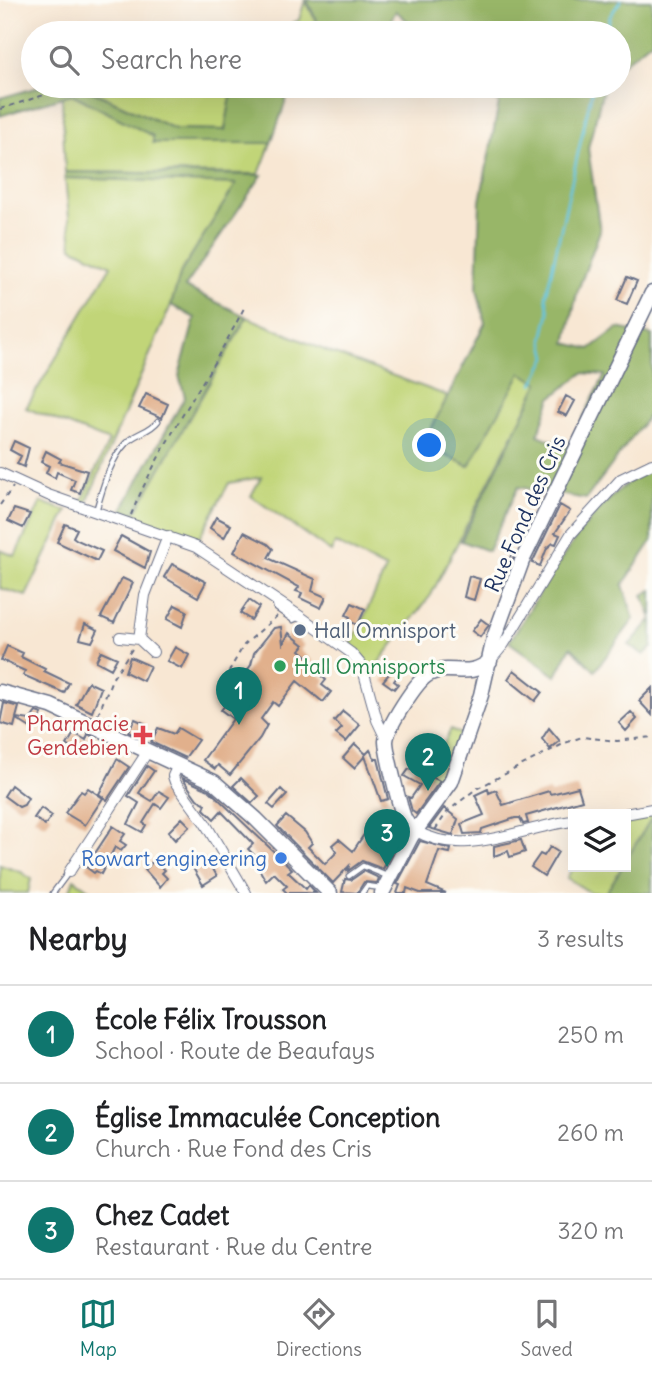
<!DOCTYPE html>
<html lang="en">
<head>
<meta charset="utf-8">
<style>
  body { margin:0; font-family:Delius,sans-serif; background:#f2f2f2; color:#202124 }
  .controls { position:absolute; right:21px; bottom:21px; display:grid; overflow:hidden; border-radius:0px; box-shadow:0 7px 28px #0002 }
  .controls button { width:63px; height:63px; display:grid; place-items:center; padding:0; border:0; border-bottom:2px solid #e0e0e0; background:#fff; color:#202124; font:35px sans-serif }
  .you { position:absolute; left:430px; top:446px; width:24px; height:24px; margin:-18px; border:5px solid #fff; border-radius:50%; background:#1a73e8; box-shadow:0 0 0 10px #1a73e833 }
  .badge { display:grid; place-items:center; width:46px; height:46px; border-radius:50%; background:#0f766e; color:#fff; font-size:23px; font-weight:700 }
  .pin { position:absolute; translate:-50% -58px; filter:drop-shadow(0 2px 4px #0008) }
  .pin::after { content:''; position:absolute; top:37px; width:24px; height:21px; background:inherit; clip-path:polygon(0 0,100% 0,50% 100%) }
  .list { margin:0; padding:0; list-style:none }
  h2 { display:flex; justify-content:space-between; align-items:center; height:91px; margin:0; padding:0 28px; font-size:30px }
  h2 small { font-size:23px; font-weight:400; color:#757577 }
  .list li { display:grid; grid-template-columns:46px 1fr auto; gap:21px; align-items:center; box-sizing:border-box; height:98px; padding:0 28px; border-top:2px solid #e0e0e0 }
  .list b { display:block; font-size:26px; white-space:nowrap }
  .list p { margin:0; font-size:23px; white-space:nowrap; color:#757577 }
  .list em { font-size:23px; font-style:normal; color:#757577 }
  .icon { flex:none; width:38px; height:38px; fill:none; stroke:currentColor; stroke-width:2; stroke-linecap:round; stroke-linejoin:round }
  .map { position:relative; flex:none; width:652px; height:893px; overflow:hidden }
  .search { position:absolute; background:#fff; box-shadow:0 7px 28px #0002; left:21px; right:21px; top:21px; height:77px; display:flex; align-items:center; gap:18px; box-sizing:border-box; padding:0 24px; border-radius:38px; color:#757577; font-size:26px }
  .sheet { height:385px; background:#fff }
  nav { display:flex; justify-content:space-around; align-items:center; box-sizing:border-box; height:98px; border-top:2px solid #e0e0e0; background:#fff; font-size:19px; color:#757577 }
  nav a { display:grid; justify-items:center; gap:4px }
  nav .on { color:#0f766e }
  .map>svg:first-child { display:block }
  .green { fill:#c1d578; stroke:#6e826b; stroke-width:2 }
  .forest { fill:#98b668; stroke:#5a7263; stroke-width:2; fill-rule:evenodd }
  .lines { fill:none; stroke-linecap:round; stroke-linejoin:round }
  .stream { stroke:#62c5e0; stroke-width:2.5 }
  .building { fill:#e1b08c }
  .lane-casing { stroke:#686f87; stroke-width:7 }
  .street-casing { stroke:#686f87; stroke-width:12 }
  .secondary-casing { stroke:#686f87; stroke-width:17 }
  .path { stroke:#686f87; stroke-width:2; stroke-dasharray:5 5; stroke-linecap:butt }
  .lane { stroke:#fff; stroke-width:4.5 }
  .street { stroke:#fff; stroke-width:10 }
  .secondary { stroke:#fff; stroke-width:14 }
  .service-dot { fill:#5c6f8a; stroke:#fdfcf7; stroke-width:2.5 }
  .leisure-dot { fill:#2e9e5b; stroke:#fdfcf7; stroke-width:2.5 }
  .health-dot { fill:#e0444e; stroke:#fdfcf7; stroke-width:2.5 }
  .shop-dot { fill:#3f7fe0; stroke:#fdfcf7; stroke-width:2.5 }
  .labels { text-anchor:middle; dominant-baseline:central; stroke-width:6; stroke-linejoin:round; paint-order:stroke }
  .street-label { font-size:21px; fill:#1b2f5e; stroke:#fdfcf7 }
  .service-label { font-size:21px; fill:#4e5e75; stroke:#fdfcf7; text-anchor:start }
  .leisure-label { font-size:21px; fill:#27864d; stroke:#fdfcf7; text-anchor:start }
  .health-label { font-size:21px; fill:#be3a42; stroke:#fdfcf7; text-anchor:end }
  .shop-label { font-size:21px; fill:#366cbe; stroke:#fdfcf7; text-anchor:end }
</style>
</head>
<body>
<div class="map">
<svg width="652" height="893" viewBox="0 0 652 893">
  <rect width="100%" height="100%" fill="#fdfcf7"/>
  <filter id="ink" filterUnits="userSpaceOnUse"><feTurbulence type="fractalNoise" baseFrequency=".0143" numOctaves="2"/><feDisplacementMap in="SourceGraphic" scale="14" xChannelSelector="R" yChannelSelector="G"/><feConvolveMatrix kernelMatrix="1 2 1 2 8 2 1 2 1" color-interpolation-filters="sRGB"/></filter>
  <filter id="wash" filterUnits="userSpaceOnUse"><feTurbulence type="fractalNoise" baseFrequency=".00686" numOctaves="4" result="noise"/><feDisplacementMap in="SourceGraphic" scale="28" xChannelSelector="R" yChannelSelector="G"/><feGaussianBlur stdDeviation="1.57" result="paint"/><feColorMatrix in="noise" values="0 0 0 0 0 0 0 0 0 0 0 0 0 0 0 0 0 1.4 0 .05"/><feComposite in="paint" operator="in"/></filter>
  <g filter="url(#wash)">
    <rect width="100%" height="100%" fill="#f8e7d3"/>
    <path class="green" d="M305 0 322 33H274L299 20Z
      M102 86H233L225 130 175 129 87 89Z
      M323 86H347L342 96 325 95 327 89Z
      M72 94 153 136V143H271L259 174 65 172 62 97Z
      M65 178 237 183 181 272 171 305 86 504 81 503 109 441 26 408 111 266 72 247Z
      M247 317 329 352 448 396 424 445 468 466 521 372 539 383 431 595 373 670 350 647 386 569 335 543 331 552 251 496 261 477 229 483 197 542 132 518Z
      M41 502 67 511 26 596 0 588V550L15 556Z
      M451 729 464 736 444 784 428 775Z
      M652 814V817L626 860V819Z
      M0 865 21 872 31 879 28 893H0Z
      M573 867H622L606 893H591L567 878Z
      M74 879 94 893H69Z"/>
    <path class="forest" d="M307 0H652V40L619 67V33H421L396 11 384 33H322Z
      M42 86H102L88 90 175 129 225 130 233 86H323L327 89 325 95 289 92 271 143H153V136L72 94 0 116V98Z
      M480 86H604L588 148 600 231 577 293 566 343 590 349 618 328 652 335V411L586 499 518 487 488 551 461 541 539 383 521 373 469 466 423 445 485 323 477 289 480 201 499 103ZM583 373 605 375 568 447 538 435 551 398Z
      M65 172 262 175 185 287 247 317 132 518 120 513 185 397 179 376 195 318 171 305 181 272 236 184 65 178Z
      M652 467V541L623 585 634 619 595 671 571 647 556 676 509 642C549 581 586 503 652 467Z
      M652 590V647L644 655 629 645 652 619 643 595Z
      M652 817V893H606L622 867H626V860Z"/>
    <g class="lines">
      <path class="stream" d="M606 33 610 16 621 0
        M533 384 547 357 543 339 549 313 546 296 593 86"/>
    </g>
    <g id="blocks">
      <path class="building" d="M627 277 637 281 627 304 617 300Z
        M146 394 168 404 162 418 139 408Z
        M566 396 575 401 567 416 558 412Z
        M14 441 29 448 24 467 17 464 21 456 10 450Z
        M46 451 61 459 59 462 87 471 80 493 71 490 75 480 57 472 55 478 46 473 49 466 41 462Z
        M560 505 570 511 555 533 560 535 556 544 553 543 547 548 540 566 532 563Z
        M14 509 30 514 23 528 8 521Z
        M216 517 231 525 224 538 210 528Z
        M65 524 77 529 73 537 77 540 102 551 97 561 57 542Z
        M244 532 268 544 273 549 268 558 315 579 312 591 326 597 321 608 300 598 302 593 296 591 299 587 234 552Z
        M121 536 150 552 145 568 113 551Z
        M512 553 515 554 501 591 498 589Z
        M172 564 206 582 198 597 164 577Z
        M469 576 480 579 474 600 464 597Z
        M122 578 133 583 114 623 101 617Z
        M249 600 259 607 251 620 240 613Z
        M352 603 365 609 358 625 348 621 350 617 346 615Z
        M175 605 187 611 182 627 167 619Z
        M481 619 489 625 480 637 472 631Z
        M85 624 98 630 92 642 80 639Z
        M281 627 283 644 289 633 304 645 300 650 313 661 309 666 326 680 322 685 331 692 323 702 297 681 278 706 273 702 261 719 267 725 260 738 230 775 218 765 215 769 203 760 233 719 221 710 246 680 242 678 251 665 254 653 274 628Z
        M7 646 23 653 21 657 45 669 44 671 69 683 64 693 23 675 25 671 1 660Z
        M175 647 189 655 182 669 167 661Z
        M101 651 117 658 111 669 96 661Z
        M130 657 150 666 143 681 125 672Z
        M393 669 399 674 394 681 398 684 394 689 383 681Z
        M514 670 542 692 535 701 508 679Z
        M88 682 101 688 92 712 76 704Z
        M652 688V715L639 701Z
        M4 703 19 707 16 718 30 720 36 712 42 714 32 729 16 719 14 727 0 723Z
        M343 711 360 725 346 742 336 734 342 728 334 721Z
        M631 712 637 719 626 731 619 723Z
        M135 719 146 724 140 737 128 732Z
        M158 728 174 734 178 728 198 740 185 758 151 742Z
        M549 728 560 741 550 749 542 739Z
        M74 733 86 740 88 734 96 738 94 744 98 747 95 754 78 746 76 751 67 745Z
        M355 744 366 754 370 750 375 759H378L388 799 381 801 365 756 354 768 343 758Z
        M117 759 129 767 107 800 99 794Z
        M421 761 432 767 428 775 440 781 416 814 412 811 408 797 411 798 420 785 404 776 409 769 412 770Z
        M147 766 154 771 139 793 152 801 159 791 169 797 161 808 155 804 143 823 146 825 142 832 128 824 139 803 128 796Z
        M182 778 209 790 292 869 288 872 306 889 309 885 316 893H287L283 889 287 886 274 873 266 881 259 869 263 864 248 849 253 844 221 811 214 819 204 809 206 804 197 799Z
        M241 778 259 796 252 803 233 786Z
        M11 785 28 798 24 805 19 807 4 796Z
        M578 787 582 800 526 816 528 823 523 824 520 818H515L482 829 481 833 464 834 461 824 484 815 475 795 488 789 489 793 496 790 503 805 549 791 550 794 555 793Z
        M88 788 103 798 85 825 65 813 81 791 84 793Z
        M281 789 287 795 274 809 268 804Z
        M41 808 52 816 45 825 34 818Z
        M444 808 458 819 453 835 429 828Z
        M286 816 305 832 312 843 308 847 325 864 337 852 332 845 339 839 353 851 369 827 386 847V822H395L400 837 383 869 362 861 348 871 349 866 333 883 277 826Z
        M182 818 190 826 175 840 168 832Z
        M113 826 125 834 120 841 126 845 121 851 115 847 101 874 96 871 94 873 86 867Z
        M521 840 525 852 510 857 508 851 494 856V846Z
        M420 841 451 849 450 853 439 851 427 885 446 893H420L407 888 406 893H397L400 885 397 884Z
        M550 847 558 852 544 876 531 867 540 854 544 856Z
        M207 859 217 876 203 885 193 868Z
        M154 860 165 870 162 873 167 878 160 887 145 870Z
        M364 871 379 878 377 883 364 882 357 893 342 892 345 879 351 880Z"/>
    </g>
  </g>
  <g filter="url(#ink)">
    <use href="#blocks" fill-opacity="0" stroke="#686f87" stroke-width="2"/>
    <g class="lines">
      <defs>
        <path id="lane" d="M96 511C103 488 109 461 126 443 135 433 150 432 158 421
          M275 603 276 608 293 620 300 617
          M349 876 363 866 387 876
          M53 893 68 873
          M362 893 367 886 381 888"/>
        <path id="street" d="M0 473 48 495 196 547 301 617 351 653 362 666 377 720 386 739
          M120 637 139 639 153 652
          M139 639 145 595 168 536
          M490 661 504 644 571 534 621 479 652 464
          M178 765 173 776 175 782 205 823 246 893
          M625 814 652 809
          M416 831C464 859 521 827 573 821
          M69 872 148 751"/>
        <path id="secondary" d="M0 692 51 706 214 782 256 819 330 893
          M416 831C412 827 407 824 405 820 400 809 386 751 386 741 387 727 417 680 429 674 451 663 467 680 490 661
          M382 893 411 837 451 782 481 695 494 638 522 561 652 293"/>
      </defs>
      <use href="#lane" class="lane-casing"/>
      <use href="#street" class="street-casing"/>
      <use href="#secondary" class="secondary-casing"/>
      <path class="path" d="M0 109 63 89
        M0 505 13 487
        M131 515C160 443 209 378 244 308
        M226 701 230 691 229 671 244 645 277 616
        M98 715 112 679 132 649
        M435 830 448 811 476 789 565 743 582 737 617 741 652 737"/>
      <use href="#lane" class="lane"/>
      <use href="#street" class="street"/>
      <use href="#secondary" class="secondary"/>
    </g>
  </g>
  <circle class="service-dot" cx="300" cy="630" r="7"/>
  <circle class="leisure-dot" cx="280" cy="666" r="7"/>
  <path class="health-dot" d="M139.5 724.5h7v7h7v7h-7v7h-7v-7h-7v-7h7z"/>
  <circle class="shop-dot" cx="281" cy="858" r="7"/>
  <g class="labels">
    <g class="street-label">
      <text transform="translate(525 514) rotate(-66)">Rue Fond des Cris</text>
    </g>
    <g class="service-label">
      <text x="314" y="630">Hall Omnisport</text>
    </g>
    <g class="leisure-label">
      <text x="294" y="666">Hall Omnisports</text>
    </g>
    <g class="health-label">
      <text x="129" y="723">Pharmacie<tspan x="129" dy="24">Gendebien</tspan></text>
    </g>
    <g class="shop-label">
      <text x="267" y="858">Rowart engineering</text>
    </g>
  </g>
</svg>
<div class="controls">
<button><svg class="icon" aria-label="layers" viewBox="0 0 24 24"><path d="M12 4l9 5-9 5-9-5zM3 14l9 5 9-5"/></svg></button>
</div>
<div class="you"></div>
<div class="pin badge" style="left:239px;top:725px">1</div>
<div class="pin badge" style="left:428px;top:791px">2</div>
<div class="pin badge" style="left:387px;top:867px">3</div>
<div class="search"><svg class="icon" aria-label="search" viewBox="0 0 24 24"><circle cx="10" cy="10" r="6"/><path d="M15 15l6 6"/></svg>Search here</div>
</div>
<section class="sheet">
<h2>Nearby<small>3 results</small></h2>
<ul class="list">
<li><span class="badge">1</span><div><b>École Félix Trousson</b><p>School · Route de Beaufays</p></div><em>250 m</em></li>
<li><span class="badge">2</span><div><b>Église Immaculée Conception</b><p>Church · Rue Fond des Cris</p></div><em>260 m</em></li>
<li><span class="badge">3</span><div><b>Chez Cadet</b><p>Restaurant · Rue du Centre</p></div><em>320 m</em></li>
</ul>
</section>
<nav>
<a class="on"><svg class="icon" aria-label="map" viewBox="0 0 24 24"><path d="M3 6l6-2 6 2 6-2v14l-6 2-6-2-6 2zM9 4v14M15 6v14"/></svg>Map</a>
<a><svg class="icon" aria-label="directions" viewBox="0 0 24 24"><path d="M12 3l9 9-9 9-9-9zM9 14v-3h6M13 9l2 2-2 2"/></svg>Directions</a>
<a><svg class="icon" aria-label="saved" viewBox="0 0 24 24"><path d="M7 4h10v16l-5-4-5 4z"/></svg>Saved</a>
</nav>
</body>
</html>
